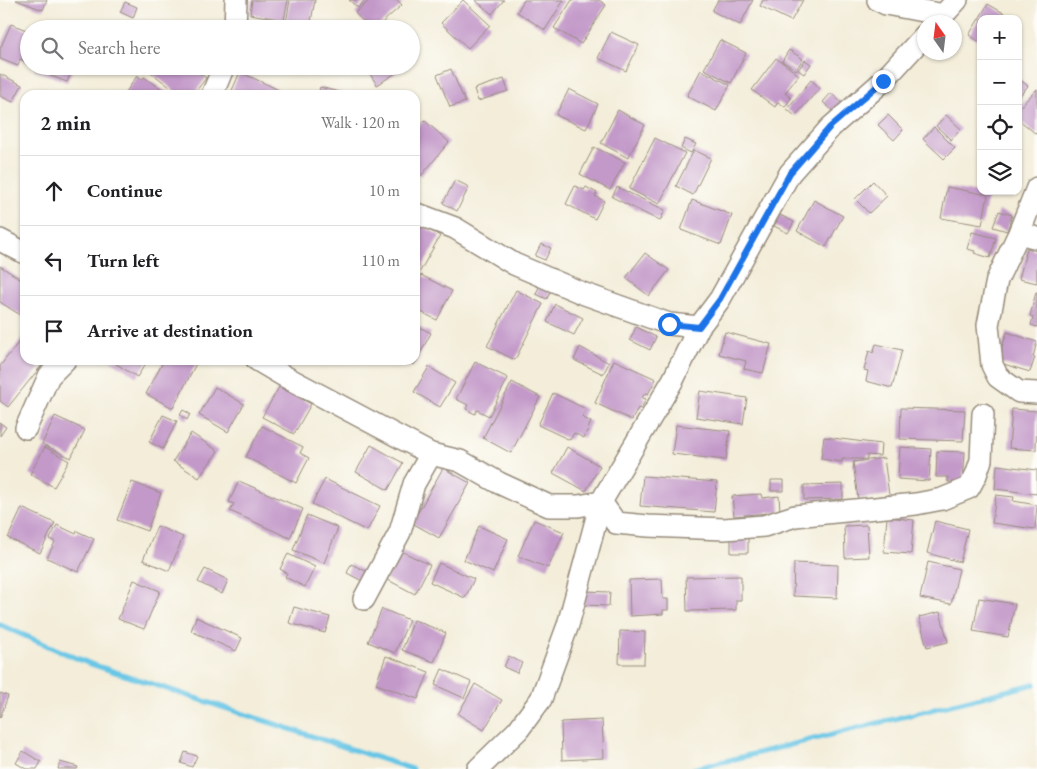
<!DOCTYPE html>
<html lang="en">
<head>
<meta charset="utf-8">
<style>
  body { margin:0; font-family:"EB Garamond",serif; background:#f2f2f2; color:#202124 }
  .controls { position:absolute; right:15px; top:15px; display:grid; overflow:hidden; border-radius:10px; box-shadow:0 1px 4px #0004 }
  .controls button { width:45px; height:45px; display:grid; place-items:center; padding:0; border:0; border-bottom:1px solid #e0e0e0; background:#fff; color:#202124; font:25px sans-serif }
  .compass { position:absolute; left:917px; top:15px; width:45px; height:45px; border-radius:50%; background:#fff; box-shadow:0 1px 4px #0004; rotate:346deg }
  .stop { position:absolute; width:15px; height:15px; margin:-11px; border:4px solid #1a73e8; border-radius:50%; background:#fff }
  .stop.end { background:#1a73e8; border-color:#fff; box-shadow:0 1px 5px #0008 }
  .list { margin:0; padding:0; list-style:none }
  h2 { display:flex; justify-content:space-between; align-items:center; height:65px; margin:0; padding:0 20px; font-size:21px }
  h2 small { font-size:16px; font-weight:400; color:#757577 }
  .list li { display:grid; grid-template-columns:32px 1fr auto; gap:15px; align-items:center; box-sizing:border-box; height:70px; padding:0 20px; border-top:1px solid #e0e0e0 }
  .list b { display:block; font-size:19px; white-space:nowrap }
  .list em { font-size:16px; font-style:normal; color:#757577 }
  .icon { flex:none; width:28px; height:28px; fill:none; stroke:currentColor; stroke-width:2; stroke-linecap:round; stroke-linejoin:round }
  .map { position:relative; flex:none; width:1037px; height:769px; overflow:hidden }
  .search { position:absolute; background:#fff; box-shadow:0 1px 4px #0004; left:20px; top:20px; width:400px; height:55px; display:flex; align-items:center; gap:12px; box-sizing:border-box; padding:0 18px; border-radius:28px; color:#757577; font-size:19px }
  .panel { position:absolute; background:#fff; box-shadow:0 1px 4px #0004; left:20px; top:90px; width:400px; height:275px; border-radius:15px }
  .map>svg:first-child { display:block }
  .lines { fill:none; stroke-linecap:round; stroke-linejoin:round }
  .stream { stroke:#68c6e6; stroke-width:5.5 }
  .building { fill:#c399c9 }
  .street-casing { stroke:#978c7c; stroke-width:24 }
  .street { stroke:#fff; stroke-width:21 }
  .route { stroke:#1a73e8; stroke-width:6 }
</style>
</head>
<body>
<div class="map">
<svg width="1037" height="769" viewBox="0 0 1037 769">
  <rect width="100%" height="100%" fill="#fdfcf7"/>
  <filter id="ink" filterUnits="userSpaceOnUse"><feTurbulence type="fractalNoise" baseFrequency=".02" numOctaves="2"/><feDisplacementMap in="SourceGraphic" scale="10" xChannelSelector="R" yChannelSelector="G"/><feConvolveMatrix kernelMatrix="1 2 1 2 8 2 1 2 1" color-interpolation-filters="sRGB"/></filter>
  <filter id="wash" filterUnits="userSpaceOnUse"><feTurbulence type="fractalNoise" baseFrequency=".0096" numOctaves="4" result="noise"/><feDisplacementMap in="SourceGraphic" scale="20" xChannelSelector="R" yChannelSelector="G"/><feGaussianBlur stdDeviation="1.12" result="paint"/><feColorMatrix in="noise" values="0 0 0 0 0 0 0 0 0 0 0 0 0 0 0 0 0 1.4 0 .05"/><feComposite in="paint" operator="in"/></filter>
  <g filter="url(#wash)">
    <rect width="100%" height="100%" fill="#f3edd9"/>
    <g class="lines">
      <path class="stream" d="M0 625 88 663 412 769
        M694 769 1034 684"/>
    </g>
    <g id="blocks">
      <path class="building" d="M16 0H47L43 10Z
        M252 0H288L284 20 250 14Z
        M290 0H315L310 27 286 23Z
        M349 0H365L358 8Z
        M370 0H397L402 5 376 28 374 26 370 29 355 13Z
        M463 0 490 25 468 48 441 23Z
        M475 0H504L492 14Z
        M524 0H564L545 30 517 12Z
        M572 0H599L606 5 581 44 554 28Z
        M718 0H753L740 25 712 11Z
        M763 0H803L791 21 760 6Z
        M125 2 137 7 133 18 120 12Z
        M988 4 1014 19H981V43L969 35Z
        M11 24 29 31V63L20 59 18 66 0 59V49Z
        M611 32 639 45 626 71 598 58Z
        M720 40 746 53 731 83 704 69Z
        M789 50 803 59 796 70 782 61Z
        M776 58 799 75 785 93 791 98 785 107 778 102 775 107 752 90Z
        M805 60 811 64 804 74 798 70Z
        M37 66H74L67 82 35 70Z
        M143 66H191L206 78 193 95H180Z
        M365 66H407L377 85Z
        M451 69 465 102 450 107 437 75Z
        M701 70 730 85 716 111 687 96Z
        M240 72 290 95H230Z
        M0 74 22 85 13 102 0 96Z
        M137 76 142 80 144 77 171 95H124Z
        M1018 78 1028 86 1018 98Z
        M504 79 508 91 478 101 474 89Z
        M811 80 820 88 795 116 787 109Z
        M320 87 346 94V95H318Z
        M569 89 598 104 586 129 556 115Z
        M1037 89V133L1036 134 1018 119V109Z
        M831 93 843 104 835 113 823 102Z
        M618 110 645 125 628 158 601 143Z
        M888 115 903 130 894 140 878 125Z
        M946 115 961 129 951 140 936 126Z
        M424 120 449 142 421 176 417 173 415 175V130Z
        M934 127 955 148 944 159 923 139Z
        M655 138 685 153 659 204 629 189Z
        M685 139 696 144 691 153 681 148Z
        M594 147 625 162 610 190 580 174Z
        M694 150 711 158 693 195 676 186Z
        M455 180 469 187 457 211 443 203Z
        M873 181 887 196 869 213 855 199Z
        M575 186 584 190 586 187 597 193 595 196 604 201 595 219 566 204Z
        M617 187 665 210 660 221 612 197Z
        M947 187 988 195 982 225 941 218Z
        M692 200 732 215 721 245 681 230Z
        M814 200 843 216 826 247 797 231Z
        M999 211 1012 215 1007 231 993 227Z
        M780 215 794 222 788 233 774 226Z
        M421 225 440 236 419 273 415 270V229L418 231Z
        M972 232 996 238 990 258 974 253 975 251 967 249Z
        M541 244 551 248 545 260 535 256Z
        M1027 248 1037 251V283L1019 279Z
        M645 253 669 270 649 296 626 278Z
        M0 266 25 282V318L0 302Z
        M421 275 452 291 437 320 415 309V286Z
        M541 282 552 287 547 299 536 294Z
        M516 290 543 304 515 360 487 346Z
        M1036 292H1037V327L1031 325 1033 317 1030 316Z
        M555 304 583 318 574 335 547 322Z
        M415 325 431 333 414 365 404 360H415Z
        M636 327 656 337 650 350 630 340Z
        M725 332 771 344 763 373 744 369 746 361 719 354Z
        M1007 332 1037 342 1033 357H1035L1030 372 997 362Z
        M25 334V360H46L8 407 0 401V366Z
        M876 344 902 350 892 388 866 381 868 371 864 370 869 351 873 353Z
        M580 347 609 363 603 374 574 360Z
        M110 360H148L137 377Z
        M164 360H198L173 408 146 394Z
        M614 360 656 379 648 394 645 393 642 398 646 399 641 409 638 408 632 420 595 403Z
        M475 362 508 378 489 416 477 410 475 414 466 409 468 405 456 399Z
        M429 367 455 383 440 407 414 392Z
        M512 382 540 397 511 453 483 438Z
        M215 387 244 404 228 432 199 415Z
        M279 387 311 404 294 434 262 417Z
        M700 391 747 398 743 424 696 417Z
        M553 393 586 409 582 417 591 422 584 438 574 433 570 440 538 425Z
        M901 408 965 410 963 441 900 439Z
        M1012 409 1037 411 1036 450 1009 448Z
        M183 410 190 414 187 420 180 415Z
        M163 415 177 421 163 449 149 442Z
        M55 416 85 430 71 458 42 444Z
        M0 423 6 427 0 436Z
        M676 425 730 431 726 460 672 454Z
        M262 426 303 447 300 453 309 458 296 483 246 457Z
        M191 433 218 451 199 478 173 461Z
        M824 437 881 444 880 456 867 455V459H842V462L821 459Z
        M371 445 403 463 388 490 356 472Z
        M45 447 69 461 54 487 30 474Z
        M567 447 600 466 586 491 553 473Z
        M900 447 931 449 929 481 898 479Z
        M937 451 965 452 963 482H948V477H936Z
        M884 458 889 495 858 499 853 462Z
        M997 465 1037 470V494L995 489Z
        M443 468 470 483 439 538 412 523Z
        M643 476 717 482 714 512 640 506Z
        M325 479 380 506 367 531 312 504Z
        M771 480H784V491H771Z
        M239 481 303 509 290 538 230 511 234 504 229 502Z
        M132 482 161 493 147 531 117 520Z
        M843 484V499L804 500V485Z
        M761 494 762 498 779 496 780 512 734 516 732 496Z
        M996 495 1014 497 1013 501 1037 505 1035 529 992 523Z
        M22 508 55 523 40 553 8 538Z
        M307 515 338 528 324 563 293 550Z
        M887 517 914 520 911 554 884 552Z
        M534 520 564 532 548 568 518 556Z
        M935 521 968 529 960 562 927 553Z
        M57 525 76 534 77 531 94 539 78 572 47 558 55 542 50 539Z
        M867 525 869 557 845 558 844 526Z
        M157 526 183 537 169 571 143 560Z
        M479 526 508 539 493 573 464 560Z
        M731 532H748V553H731Z
        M401 551 430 565 415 594 386 579Z
        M288 554 315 567 305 587 285 577 287 573 280 569Z
        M928 562 959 569 951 604 920 598Z
        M439 563 474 579 465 598 430 582Z
        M794 563 838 565 837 598 793 596Z
        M351 564 366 571 362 581 347 573Z
        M205 569 228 580 222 594 198 582Z
        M741 576V600H736V610L687 611 686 577Z
        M662 579 663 599H668V610H663V614L630 616 629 580Z
        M134 580 160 591 144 629 118 619Z
        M585 591 610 592 609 606 584 605Z
        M979 598 1015 604 1008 637 973 631Z
        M294 607 330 617 325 633 289 623Z
        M382 609 409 620 395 653 368 642Z
        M940 612 948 642 927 647 919 617Z
        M196 617 242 638 236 651 191 631Z
        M414 620 446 633 434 662 402 650Z
        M620 631 645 632 644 664H619Z
        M386 656 429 672 418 699 376 684Z
        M509 656 522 663 517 673 504 667Z
        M442 669 471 682 464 698 435 685Z
        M475 684 502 700 484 730 458 714Z
        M0 693 8 696 0 718Z
        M602 720 604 758 562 760 561 722Z
        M23 751 41 762 37 769H26L16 763Z
        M185 752 197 756 192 767 181 763Z
        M60 762 78 767 77 769H58Z"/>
    </g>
  </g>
  <g filter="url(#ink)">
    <use href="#blocks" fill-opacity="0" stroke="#978c7c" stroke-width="1"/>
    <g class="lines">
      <defs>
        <path id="street" d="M878 0 886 4 944 15
          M937 22 957 0
          M235 29 236 0
          M212 95 224 66
          M1037 188 1019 233 997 280 988 325 992 365 998 377 1019 392 1037 393
          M415 213 455 228 514 264 582 293 669 324 699 327
          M1019 233 1037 238
          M0 240 25 253
          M257 360 284 376 431 454 460 461 499 483 549 506H578L601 502 616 523 648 526 724 529 764 526 795 516 916 504 942 499 969 488 976 475 981 460 983 414
          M26 428 49 376 65 360
          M364 599 400 532 414 484 431 454
          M478 769 518 730 541 699 568 625 601 502 673 380 699 327 720 299 790 173 831 127 883 81 924 36"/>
      </defs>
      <use href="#street" class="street-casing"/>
      <use href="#street" class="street"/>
    </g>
  </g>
  <g class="lines" filter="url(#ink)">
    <path class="route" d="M669 324 699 327 720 299 790 173 830 127 883 81"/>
  </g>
</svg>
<div class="controls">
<button>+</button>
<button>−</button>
<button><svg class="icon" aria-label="locate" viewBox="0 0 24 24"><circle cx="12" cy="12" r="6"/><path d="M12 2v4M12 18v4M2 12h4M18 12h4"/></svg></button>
<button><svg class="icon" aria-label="layers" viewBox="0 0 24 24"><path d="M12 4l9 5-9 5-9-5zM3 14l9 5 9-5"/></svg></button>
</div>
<svg class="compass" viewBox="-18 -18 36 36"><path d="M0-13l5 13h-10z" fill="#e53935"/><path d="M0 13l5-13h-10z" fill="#757577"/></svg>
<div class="stop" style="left:669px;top:324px"></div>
<div class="stop end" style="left:883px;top:81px"></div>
<div class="search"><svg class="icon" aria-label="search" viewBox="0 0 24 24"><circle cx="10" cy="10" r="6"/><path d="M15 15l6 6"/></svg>Search here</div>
<section class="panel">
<h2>2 min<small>Walk · 120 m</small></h2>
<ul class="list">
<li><svg class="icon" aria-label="ahead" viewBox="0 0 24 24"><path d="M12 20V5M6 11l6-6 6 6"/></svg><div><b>Continue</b></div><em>10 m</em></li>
<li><svg class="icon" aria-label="left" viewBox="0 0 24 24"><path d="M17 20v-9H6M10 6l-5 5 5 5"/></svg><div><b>Turn left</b></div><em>110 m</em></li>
<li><svg class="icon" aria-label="arrive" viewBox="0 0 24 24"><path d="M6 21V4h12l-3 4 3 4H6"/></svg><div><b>Arrive at destination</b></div></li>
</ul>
</section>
</div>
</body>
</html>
